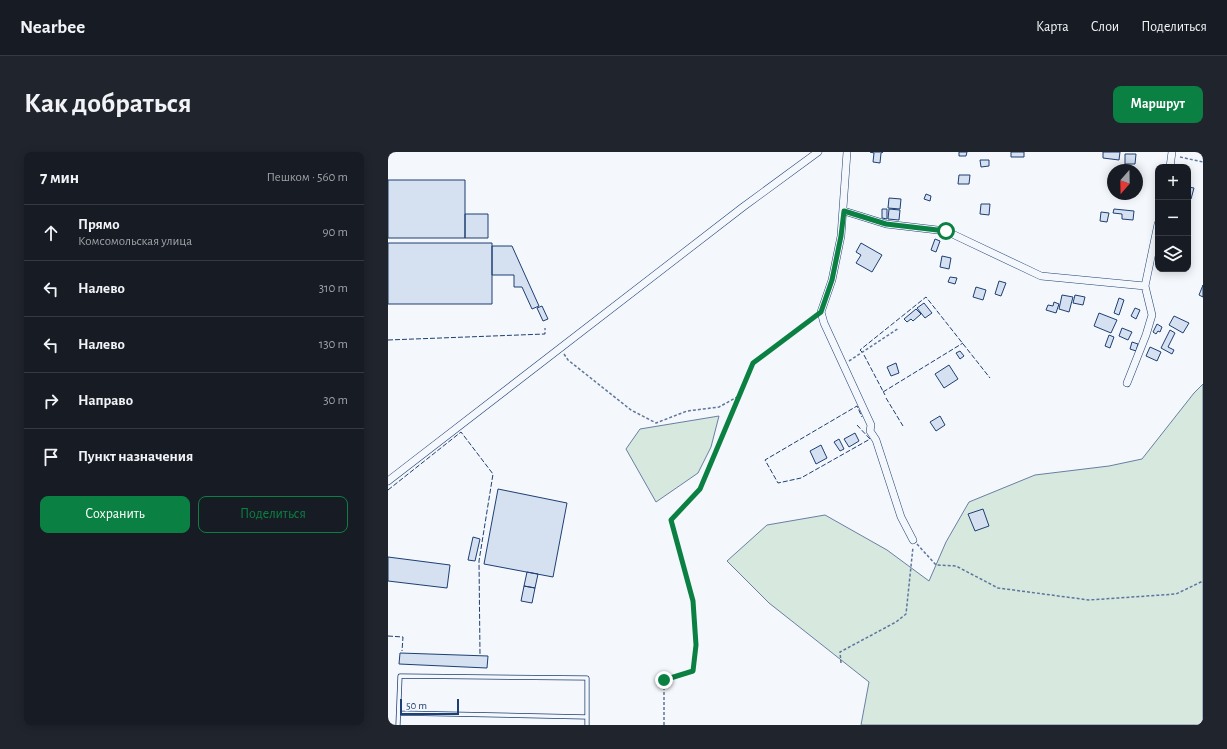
<!DOCTYPE html>
<html lang="ru">
<head>
<meta charset="utf-8">
<style>
  body { margin:0; font-family:"Alegreya Sans",sans-serif; background:#20242c; color:#f1f3f6 }
  .controls { position:absolute; right:12px; top:12px; display:grid; overflow:hidden; border-radius:8px; box-shadow:0 2px 10px #0003 }
  .controls button { width:36px; height:36px; display:grid; place-items:center; padding:0; border:0; border-bottom:1px solid #363941; background:#171b24; color:#f1f3f6; font:20px sans-serif }
  .compass { position:absolute; left:719px; top:12px; width:36px; height:36px; border-radius:50%; background:#171b24; box-shadow:0 2px 10px #0003; rotate:200deg }
  .scale { position:absolute; left:12px; bottom:10px; width:59px; box-sizing:border-box; padding-left:4px; border:2px solid #1d3f73; border-top:0; font-size:11px; line-height:14px; white-space:nowrap; color:#1d3f73; -webkit-text-stroke:3px #f4f7fb; paint-order:stroke }
  .stop { position:absolute; width:12px; height:12px; margin:-9px; border:3px solid #0b8043; border-radius:50%; background:#fff }
  .stop.end { background:#0b8043; border-color:#fff; box-shadow:0 1px 4px #0008 }
  .list { margin:0; padding:0; list-style:none }
  h2 { display:flex; justify-content:space-between; align-items:center; height:52px; margin:0; padding:0 16px; font-size:17px }
  h2 small { font-size:13px; font-weight:400; color:#9ea1a6 }
  .list li { display:grid; grid-template-columns:26px 1fr auto; gap:12px; align-items:center; box-sizing:border-box; height:56px; padding:0 16px; border-top:1px solid #363941 }
  .list b { display:block; font-size:15px; white-space:nowrap }
  .list p { margin:0; font-size:13px; white-space:nowrap; color:#9ea1a6 }
  .list em { font-size:13px; font-style:normal; color:#9ea1a6 }
  .actions { display:flex; gap:8px; padding:12px 16px }
  .actions a { flex:1; padding:9px 0; border:1px solid #0b8043; border-radius:8px; text-align:center; font-size:14px; color:#0b8043 }
  .actions .main { background:#0b8043; color:#fff }
  .icon { flex:none; width:22px; height:22px; fill:none; stroke:currentColor; stroke-width:2; stroke-linecap:round; stroke-linejoin:round }
  .map { position:relative; flex:none; width:815px; height:573px; overflow:hidden; border-radius:8px }
  header { display:flex; align-items:center; gap:24px; box-sizing:border-box; height:56px; padding:0 20px; background:#171b24; border-bottom:1px solid #363941 }
  header strong { font-size:19px }
  nav { display:flex; gap:22px; margin-inline-start:auto; font-size:14px }
  .intro { display:flex; align-items:center; justify-content:space-between; box-sizing:border-box; height:96px; padding:0 24px }
  h1 { margin:0; font-size:28px }
  .button { padding:10px 18px; border-radius:8px; background:#0b8043; color:#fff; font-size:14px; font-weight:700 }
  main { display:flex; gap:24px; padding:0 24px }
  aside { flex:1; background:#171b24; border-radius:8px; box-shadow:0 2px 10px #0003 }
  .map>svg:first-child { display:block }
  .green { fill:#d7e8df; stroke:#687fa3 }
  .building { fill:#d5e0f0; stroke:#1d3f73 }
  .lines { fill:none; stroke-linecap:round; stroke-linejoin:round }
  .service-casing { stroke:#1d3f73; stroke-width:5 }
  .minor-casing { stroke:#1d3f73; stroke-width:8 }
  .path { stroke:#5e769c; stroke-width:1.5; stroke-dasharray:3 2; stroke-linecap:butt }
  .service { stroke:#f4f7fb; stroke-width:3.5 }
  .minor { stroke:#f4f7fb; stroke-width:7 }
  .fence { stroke:#1d3f73; stroke-width:1; stroke-dasharray:5 2; stroke-linecap:butt }
  .route { stroke:#0b8043; stroke-width:5 }
</style>
</head>
<body>
<header>
<strong>Nearbee</strong>
<nav><a>Карта</a><a>Слои</a><a>Поделиться</a></nav>
</header>
<div class="intro"><h1>Как добраться</h1><a class="button">Маршрут</a></div>
<main>
<aside>
<h2>7 мин<small>Пешком · 560 m</small></h2>
<ul class="list">
<li><svg class="icon" aria-label="ahead" viewBox="0 0 24 24"><path d="M12 20V5M6 11l6-6 6 6"/></svg><div><b>Прямо</b><p>Комсомольская улица</p></div><em>90 m</em></li>
<li><svg class="icon" aria-label="left" viewBox="0 0 24 24"><path d="M17 20v-9H6M10 6l-5 5 5 5"/></svg><div><b>Налево</b></div><em>310 m</em></li>
<li><svg class="icon" aria-label="left" viewBox="0 0 24 24"><path d="M17 20v-9H6M10 6l-5 5 5 5"/></svg><div><b>Налево</b></div><em>130 m</em></li>
<li><svg class="icon" aria-label="right" viewBox="0 0 24 24"><path d="M7 20v-9h11M14 6l5 5-5 5"/></svg><div><b>Направо</b></div><em>30 m</em></li>
<li><svg class="icon" aria-label="arrive" viewBox="0 0 24 24"><path d="M6 21V4h12l-3 4 3 4H6"/></svg><div><b>Пункт назначения</b></div></li>
</ul>
<div class="actions"><a class="main">Сохранить</a><a>Поделиться</a></div>
</aside>
<div class="map">
<svg width="815" height="573" viewBox="0 0 815 573">
  <rect width="100%" height="100%" fill="#f4f7fb"/>
  <path class="green" d="M815 232V573H473L481 530 381 451 339 409 379 373 437 363 499 398 541 429 558 390 581 350 647 323 721 314 754 307 806 241Z
    M331 264 323 295 310 321 268 350 238 297 252 277Z"/>
  <path class="building" d="M482 0H495L493 1 492 11 485 10 486 1Z
    M571 0H579L578 4H571Z
    M623 0H636V5H623Z
    M715 0H732L731 8 715 6Z
    M737 2H748L747 12H737Z
    M592 8H601V14L593 15Z
    M571 23H582L581 32H570Z
    M0 28H77V86H0Z
    M800 35 806 36 803 47H800Z
    M538 42 543 44 542 49 536 47Z
    M501 46 513 47 512 57 500 56Z
    M593 52H602L601 63 592 62Z
    M494 57H499V67L494 66Z
    M501 57 512 58 511 68 500 67Z
    M726 57 746 59 745 68 734 67V62L725 61Z
    M713 60 721 61 719 70 712 69Z
    M77 62H100V86H77Z
    M547 87 552 89 548 100 543 98Z
    M0 91H104V152H0Z
    M473 91 494 103 484 120 468 111 473 103 468 100Z
    M104 94H124L151 154 144 157 134 135H126V123H104Z
    M554 104 563 106 561 117 552 115Z
    M562 125 569 126 567 132 560 130Z
    M611 129 618 131 613 144 607 142Z
    M815 133V145L811 143Z
    M588 135 598 138 595 148 585 145Z
    M674 143 685 145 681 160 671 157Z
    M687 143 697 145 695 153 685 151Z
    M731 146 736 148 731 163 726 161Z
    M666 150 671 152 668 161 658 158 660 153 665 154Z
    M536 151 544 161 537 166 529 156Z
    M154 154 160 167 155 169 149 156Z
    M747 156 752 158 748 167 743 164Z
    M528 157 533 162 525 169 523 167 519 170 516 167Z
    M711 161 729 168 723 181 706 174Z
    M786 164 801 171 795 181 781 173Z
    M769 172 774 175 772 180 770 179 768 182 765 180Z
    M734 176 744 180 740 188 731 184Z
    M782 178 787 181 780 195 786 198 784 202 773 196Z
    M721 183 726 185 722 196 717 194Z
    M744 190 750 192 748 199 742 197Z
    M762 195 773 200 769 209 758 204Z
    M572 199 576 204 572 207 568 201Z
    M508 211 511 221 503 224 499 215Z
    M561 213 570 227 556 236 547 222Z
    M552 264 557 273 548 279 542 270Z
    M467 281 471 289 461 295 456 287Z
    M451 287 456 297 452 299 446 290Z
    M433 293 439 306 428 312 422 299Z
    M110 337 179 351 165 425 96 412Z
    M595 357 601 374 587 379 580 362Z
    M85 385 92 387 87 409 80 408Z
    M0 405 62 413 59 436 0 429Z
    M139 420 150 422 147 436 136 434Z
    M136 434 147 436 144 451 133 449Z
    M12 501 100 504 99 516 11 512Z"/>
  <g class="lines">
    <defs>
      <path id="service" d="M11 561 199 565
        M10 573 12 524 199 526V573"/>
      <path id="minor" d="M459 0 453 84 444 128 433 160 436 171 483 273 482 279 488 288 513 365 525 388
        M782 15 784 0
        M456 59 498 72 558 79 653 124 757 134
        M739 231 758 183 764 163 757 134 770 72
        M0 329 355 55 430 0"/>
    </defs>
    <use href="#service" class="service-casing"/>
    <use href="#minor" class="minor-casing"/>
    <path class="path" d="M792 5 815 10
      M176 202 180 208 243 258 268 271 299 259 331 255 351 244
      M461 209 511 176
      M529 392 548 413 568 414 610 436 701 448 788 442 815 429
      M453 511 452 500 508 470 518 462 525 395
      M276 573V528L305 519 308 493 305 449 283 368 312 337 365 211 427 165"/>
    <use href="#service" class="service"/>
    <use href="#minor" class="minor"/>
    <path class="fence" d="M0 188 157 182V176
      M474 200 472 198 538 145 602 226
      M476 203 497 243
      M495 240 575 191
      M498 246 515 274
      M469 273 482 287 413 326 390 331 377 308 469 254 474 265
      M0 338 73 280 105 322 91 409 92 503
      M0 484 15 485 14 499"/>
  </g>
  <g class="lines">
    <path class="route" d="M276 528 305 519 308 493 305 449 283 368 312 337 365 211 433 160 444 128 453 84 456 59 498 72 558 79"/>
  </g>
</svg>
<div class="controls">
<button>+</button>
<button>−</button>
<button><svg class="icon" aria-label="layers" viewBox="0 0 24 24"><path d="M12 4l9 5-9 5-9-5zM3 14l9 5 9-5"/></svg></button>
</div>
<svg class="compass" viewBox="-18 -18 36 36"><path d="M0-13l5 13h-10z" fill="#e53935"/><path d="M0 13l5-13h-10z" fill="#9ea1a6"/></svg>
<div class="scale">50 m</div>
<div class="stop" style="left:558px;top:79px"></div>
<div class="stop end" style="left:276px;top:528px"></div>
</div>
</main>
</body>
</html>
